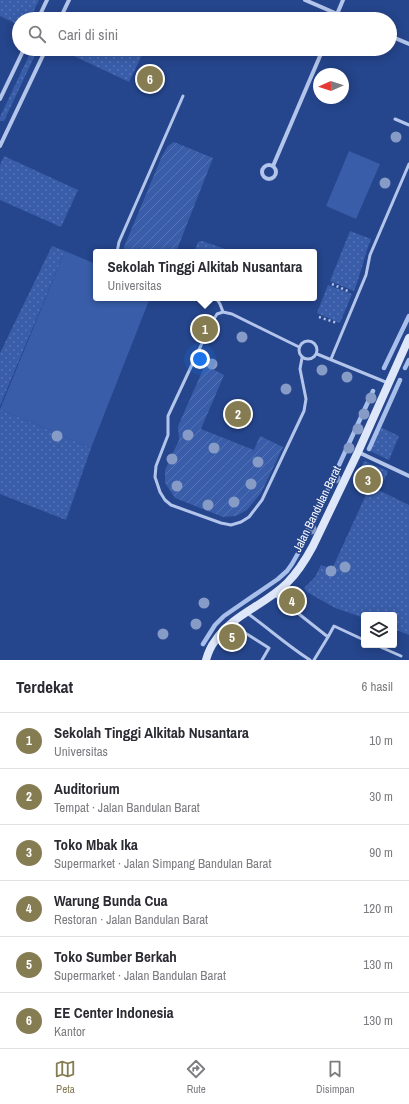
<!DOCTYPE html>
<html lang="id">
<head>
<meta charset="utf-8">
<style>
  body { margin:0; font-family:"Archivo Narrow",sans-serif; background:#f7f7f7; color:#2b2b33 }
  .controls { position:absolute; right:12px; bottom:12px; display:grid; overflow:hidden; border-radius:4px; box-shadow:0 2px 10px #0003 }
  .controls button { width:36px; height:36px; display:grid; place-items:center; padding:0; border:0; border-bottom:1px solid #e1e1e2; background:#fff; color:#2b2b33; font:20px sans-serif }
  .compass { position:absolute; left:313px; top:68px; width:36px; height:36px; border-radius:50%; background:#fff; box-shadow:0 2px 10px #0003; rotate:267deg }
  .you { position:absolute; left:200px; top:359px; width:14px; height:14px; margin:-10px; border:3px solid #fff; border-radius:50%; background:#1a73e8; box-shadow:0 0 0 6px #1a73e833 }
  .badge { display:grid; place-items:center; width:26px; height:26px; border-radius:50%; background:#857c52; color:#fff; font-size:13px; font-weight:700 }
  .pin { position:absolute; translate:-50% -50%; border:2px solid #fff; box-shadow:0 1px 4px #0006 }
  .popup { position:absolute; left:93px; top:249px; width:224px; height:52px; box-sizing:border-box; display:grid; place-content:center; border-radius:4px; background:#fff; filter:drop-shadow(0 1px 3px #0005); font-size:13px; white-space:nowrap; color:#7c7c81 }
  .popup b { font-size:15px; color:#2b2b33 }
  .popup::after { content:''; position:absolute; left:50%; top:100%; margin-left:-8px; border:8px solid transparent; border-top-color:#fff }
  .list { margin:0; padding:0; list-style:none }
  h2 { display:flex; justify-content:space-between; align-items:center; height:52px; margin:0; padding:0 16px; font-size:17px }
  h2 small { font-size:13px; font-weight:400; color:#7c7c81 }
  .list li { display:grid; grid-template-columns:26px 1fr auto; gap:12px; align-items:center; box-sizing:border-box; height:56px; padding:0 16px; border-top:1px solid #e1e1e2 }
  .list b { display:block; font-size:15px; white-space:nowrap }
  .list p { margin:0; font-size:13px; white-space:nowrap; color:#7c7c81 }
  .list em { font-size:13px; font-style:normal; color:#7c7c81 }
  .icon { flex:none; width:22px; height:22px; fill:none; stroke:currentColor; stroke-width:2; stroke-linecap:round; stroke-linejoin:round }
  .map { position:relative; flex:none; width:409px; height:660px; overflow:hidden }
  .search { position:absolute; background:#fff; box-shadow:0 2px 10px #0003; left:12px; right:12px; top:12px; height:44px; display:flex; align-items:center; gap:10px; box-sizing:border-box; padding:0 14px; border-radius:22px; color:#7c7c81; font-size:15px }
  .sheet { height:388px; background:#fff }
  nav { display:flex; justify-content:space-around; align-items:center; box-sizing:border-box; height:56px; border-top:1px solid #e1e1e2; background:#fff; font-size:11px; color:#7c7c81 }
  nav a { display:grid; justify-items:center; gap:2px }
  nav .on { color:#857c52 }
  .map>svg:first-child { display:block }
  .grass { fill:url(#grass-dots) }
  .garden { fill:url(#garden-furrows) }
  .pitch { fill:#395da9 }
  .lines { fill:none; stroke-linecap:round; stroke-linejoin:round }
  .stream { stroke:#a8bfeb; stroke-width:4.5 }
  .path { stroke:#b3c5ea; stroke-width:2.5; stroke-dasharray:2 3; stroke-linecap:butt }
  .lane { stroke:#b3c5ea; stroke-width:3 }
  .street { stroke:#b3c5ea; stroke-width:4 }
  .secondary { stroke:#dee6f9; stroke-width:8 }
  .tree { fill:#879bc7 }
  .labels { text-anchor:middle; dominant-baseline:central; stroke-width:3.5; stroke-linejoin:round; paint-order:stroke }
  .street-label { font-size:12px; fill:#fff; stroke:#25458c }
</style>
</head>
<body>
<div class="map">
<svg width="409" height="660" viewBox="0 0 409 660">
  <defs>
    <pattern id="grass-dots" width="8" height="8" patternUnits="userSpaceOnUse"><rect width="8" height="8" fill="#395da9"/><path d="M2 2h.1M6 6h.1" fill="none" stroke="#5775b6" stroke-width="1.8" stroke-linecap="round"/></pattern>
    <pattern id="garden-furrows" width="10" height="10" patternUnits="userSpaceOnUse"><rect width="10" height="10" fill="#395da9"/><path d="M-1 1l2-2M0 10L10 0M9 11l2-2" fill="none" stroke="#5775b6"/></pattern>
  </defs>
  <rect width="100%" height="100%" fill="#25458c"/>
  <path class="grass" d="M0 0H39L30 19H19V25L0 16Z
    M32 49H38L4 121H0V117Z
    M59 49H145L129 82Z
    M4 156 78 190 61 227 0 200V165Z
    M350 231 371 239C364 256 361 274 354 291L330 281Z
    M202 241 231 251V252H194L198 242Z
    M52 246 65 251 0 406V353Z
    M328 285 352 294 340 323 317 313Z
    M0 409 91 448 66 520 0 494Z
    M380 427 399 436 389 460 370 451Z
    M364 461 388 471 384 481 360 470Z
    M370 486 409 505V635L394 629V615H364V618L335 608 307 592 304 588 315 577 321 565 332 569Z"/>
  <path class="garden" d="M174 142 213 158 176 252H124V247L162 156 168 146Z
    M205 365 224 375 201 429 254 450 260 436 283 447 261 493 247 510 236 516 223 517 175 498 165 483V470L179 440 178 426Z"/>
  <path class="pitch" d="M349 151 380 164 356 219 326 206Z
    M65 251 96 264V298H150L91 448 0 409Z"/>
  <g class="lines">
    <path class="stream" d="M384 368 409 316
      M405 368 409 360
      M369 449 400 380
      M203 644 215 625 224 616 278 579 287 571 292 564 301 548 373 391"/>
    <path class="path" d="M332 284 350 292
      M319 317 337 323"/>
    <path class="lane" d="M395 119 409 125
      M117 252 119 242 183 96
      M216 298 220 304 223 312 232 314 299 347
      M223 312 217 314 211 324 168 416V435L156 466 155 477 160 492 165 500 171 505 221 523 231 525 241 522 249 517 262 500 304 411 306 399 300 369 302 358
      M299 350a9 9 0 1 1 18 0a9 9 0 1 1-18 0Z
      M317 354 388 383
      M331 359 366 275 370 255 409 164
      M275 595 328 637 334 626 364 640
      M247 613C268 628 288 646 310 660
      M231 624 269 648 262 660
      M376 645 401 656
      M314 660 328 637"/>
    <path class="street" d="M305 0 349 19
      M38 19 47 0
      M60 19 69 0
      M335 19 343 0
      M390 36 409 44
      M0 99 24 49
      M0 146 46 49
      M262 172a7 7 0 1 1 14 0a7 7 0 1 1-14 0Z
      M273 166 323 49
      M358 452 409 476"/>
    <path class="secondary" d="M206 660C208 653 211 646 215 641 232 615 265 605 287 583 297 573 306 559 313 546L358 452 409 338"/>
  </g>
  <g class="tree">
    <circle cx="396" cy="137" r="5.5"/>
    <circle cx="385" cy="183" r="5.5"/>
    <circle cx="242" cy="337" r="5.5"/>
    <circle cx="212" cy="364" r="5.5"/>
    <circle cx="322" cy="370" r="5.5"/>
    <circle cx="347" cy="377" r="5.5"/>
    <circle cx="286" cy="389" r="5.5"/>
    <circle cx="371" cy="398" r="5.5"/>
    <circle cx="364" cy="414" r="5.5"/>
    <circle cx="358" cy="429" r="5.5"/>
    <circle cx="188" cy="435" r="5.5"/>
    <circle cx="57" cy="436" r="5.5"/>
    <circle cx="214" cy="448" r="5.5"/>
    <circle cx="349" cy="448" r="5.5"/>
    <circle cx="172" cy="459" r="5.5"/>
    <circle cx="258" cy="462" r="5.5"/>
    <circle cx="335" cy="478" r="5.5"/>
    <circle cx="251" cy="484" r="5.5"/>
    <circle cx="177" cy="486" r="5.5"/>
    <circle cx="234" cy="502" r="5.5"/>
    <circle cx="208" cy="505" r="5.5"/>
    <circle cx="311" cy="529" r="5.5"/>
    <circle cx="345" cy="567" r="5.5"/>
    <circle cx="331" cy="571" r="5.5"/>
    <circle cx="204" cy="603" r="5.5"/>
    <circle cx="196" cy="624" r="5.5"/>
    <circle cx="163" cy="634" r="5.5"/>
  </g>
  <g class="labels">
    <g class="street-label">
      <text transform="translate(317 509) rotate(-64)">Jalan Bandulan Barat</text>
    </g>
  </g>
</svg>
<div class="controls">
<button><svg class="icon" aria-label="layers" viewBox="0 0 24 24"><path d="M12 4l9 5-9 5-9-5zM3 14l9 5 9-5"/></svg></button>
</div>
<svg class="compass" viewBox="-18 -18 36 36"><path d="M0-13l5 13h-10z" fill="#e53935"/><path d="M0 13l5-13h-10z" fill="#7c7c81"/></svg>
<div class="you"></div>
<div class="pin badge" style="left:205px;top:329px">1</div>
<div class="popup"><b>Sekolah Tinggi Alkitab Nusantara</b>Universitas</div>
<div class="pin badge" style="left:238px;top:414px">2</div>
<div class="pin badge" style="left:368px;top:480px">3</div>
<div class="pin badge" style="left:292px;top:601px">4</div>
<div class="pin badge" style="left:232px;top:637px">5</div>
<div class="pin badge" style="left:150px;top:79px">6</div>
<div class="search"><svg class="icon" aria-label="search" viewBox="0 0 24 24"><circle cx="10" cy="10" r="6"/><path d="M15 15l6 6"/></svg>Cari di sini</div>
</div>
<section class="sheet">
<h2>Terdekat<small>6 hasil</small></h2>
<ul class="list">
<li><span class="badge">1</span><div><b>Sekolah Tinggi Alkitab Nusantara</b><p>Universitas</p></div><em>10 m</em></li>
<li><span class="badge">2</span><div><b>Auditorium</b><p>Tempat · Jalan Bandulan Barat</p></div><em>30 m</em></li>
<li><span class="badge">3</span><div><b>Toko Mbak Ika</b><p>Supermarket · Jalan Simpang Bandulan Barat</p></div><em>90 m</em></li>
<li><span class="badge">4</span><div><b>Warung Bunda Cua</b><p>Restoran · Jalan Bandulan Barat</p></div><em>120 m</em></li>
<li><span class="badge">5</span><div><b>Toko Sumber Berkah</b><p>Supermarket · Jalan Bandulan Barat</p></div><em>130 m</em></li>
<li><span class="badge">6</span><div><b>EE Center Indonesia</b><p>Kantor</p></div><em>130 m</em></li>
</ul>
</section>
<nav>
<a class="on"><svg class="icon" aria-label="map" viewBox="0 0 24 24"><path d="M3 6l6-2 6 2 6-2v14l-6 2-6-2-6 2zM9 4v14M15 6v14"/></svg>Peta</a>
<a><svg class="icon" aria-label="directions" viewBox="0 0 24 24"><path d="M12 3l9 9-9 9-9-9zM9 14v-3h6M13 9l2 2-2 2"/></svg>Rute</a>
<a><svg class="icon" aria-label="saved" viewBox="0 0 24 24"><path d="M7 4h10v16l-5-4-5 4z"/></svg>Disimpan</a>
</nav>
</body>
</html>
